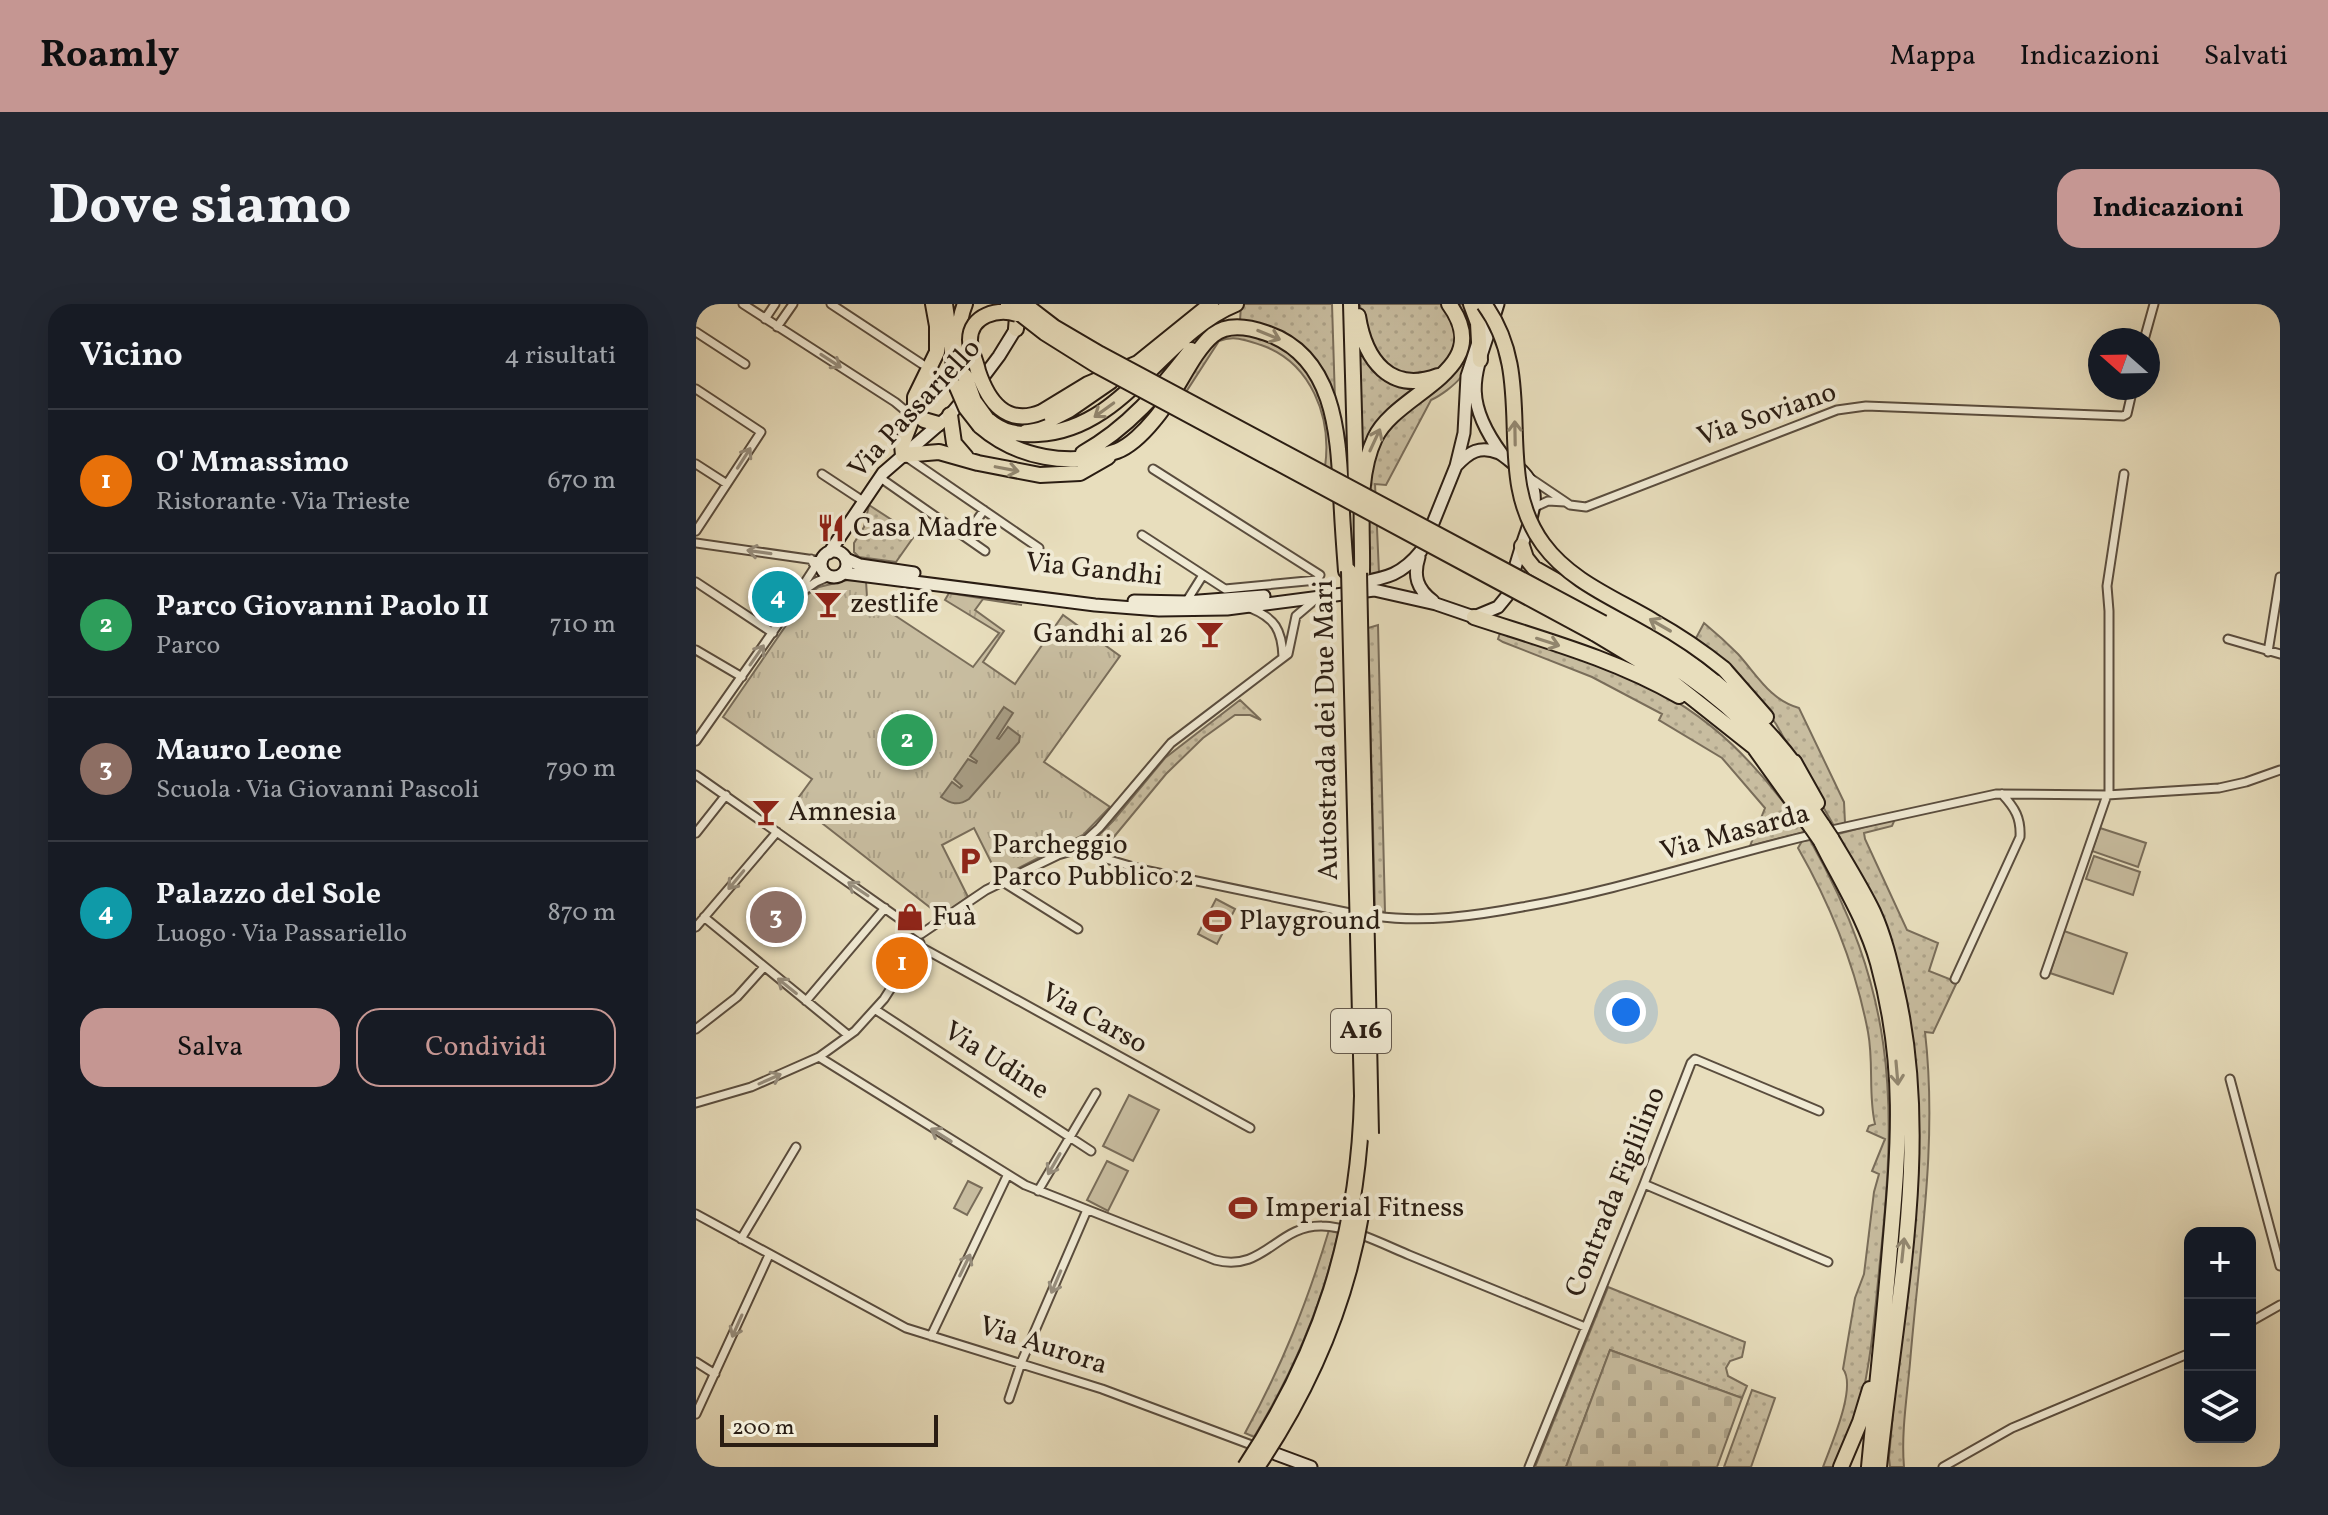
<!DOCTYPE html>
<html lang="it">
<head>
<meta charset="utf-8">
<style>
  body { margin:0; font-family:Vollkorn,serif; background:#242831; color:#f1f3f6 }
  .controls { position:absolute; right:24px; bottom:24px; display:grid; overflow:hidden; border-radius:16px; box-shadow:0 8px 32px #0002 }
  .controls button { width:72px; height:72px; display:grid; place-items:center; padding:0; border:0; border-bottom:2px solid #363941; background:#171b24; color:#f1f3f6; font:40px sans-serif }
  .compass { position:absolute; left:1392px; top:24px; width:72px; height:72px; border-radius:50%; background:#171b24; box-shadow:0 8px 32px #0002; rotate:290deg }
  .scale { position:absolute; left:24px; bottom:20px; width:218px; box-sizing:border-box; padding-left:8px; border:4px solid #2a1d13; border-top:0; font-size:22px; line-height:28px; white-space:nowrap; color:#2a1d13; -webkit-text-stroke:6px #f0ead4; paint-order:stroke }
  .you { position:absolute; left:930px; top:708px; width:28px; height:28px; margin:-20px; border:6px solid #fff; border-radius:50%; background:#1a73e8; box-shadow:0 0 0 12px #1a73e833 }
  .badge { display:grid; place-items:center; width:52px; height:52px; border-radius:50%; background:#c59692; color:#fff; font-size:26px; font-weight:700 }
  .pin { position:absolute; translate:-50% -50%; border:4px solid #fff; box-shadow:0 2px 8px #0006 }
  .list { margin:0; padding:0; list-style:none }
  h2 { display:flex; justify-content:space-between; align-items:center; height:104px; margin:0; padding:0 32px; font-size:34px }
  h2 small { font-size:26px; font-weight:400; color:#9ea1a6 }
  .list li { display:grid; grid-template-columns:52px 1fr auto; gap:24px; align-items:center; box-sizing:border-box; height:144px; padding:0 32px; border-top:2px solid #363941 }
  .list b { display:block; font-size:30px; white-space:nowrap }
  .list p { margin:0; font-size:26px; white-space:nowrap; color:#9ea1a6 }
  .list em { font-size:26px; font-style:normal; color:#9ea1a6 }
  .actions { display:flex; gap:16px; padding:24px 32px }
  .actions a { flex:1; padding:18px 0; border:2px solid #c59692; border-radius:24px; text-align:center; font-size:28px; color:#c59692 }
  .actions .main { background:#c59692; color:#111 }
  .icon { flex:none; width:44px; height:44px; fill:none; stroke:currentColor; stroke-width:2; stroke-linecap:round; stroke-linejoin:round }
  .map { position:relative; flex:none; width:1584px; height:1163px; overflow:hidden; border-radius:24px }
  header { display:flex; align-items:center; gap:48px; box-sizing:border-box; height:112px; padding:0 40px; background:#c59692; color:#111 }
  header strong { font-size:38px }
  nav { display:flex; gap:44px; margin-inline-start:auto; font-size:28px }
  .intro { display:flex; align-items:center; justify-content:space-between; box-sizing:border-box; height:192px; padding:0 48px }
  h1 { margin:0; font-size:56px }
  .button { padding:20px 36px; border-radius:24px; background:#c59692; color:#111; font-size:28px; font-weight:700 }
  main { display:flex; gap:48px; padding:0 48px }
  aside { flex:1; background:#171b24; border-radius:24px; box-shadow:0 8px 32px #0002 }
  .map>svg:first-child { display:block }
  .grass { fill:url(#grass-dots); stroke:#796d5a; stroke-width:2 }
  .cemetery { fill:url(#cemetery-stones); stroke:#796d5a; stroke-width:2 }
  .park { fill:url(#park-tufts); stroke:#796d5a; stroke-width:2 }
  .pitch { fill:#c8bda0; stroke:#796d5a; stroke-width:2 }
  .water { fill:#a79c83; stroke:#756956; stroke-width:2 }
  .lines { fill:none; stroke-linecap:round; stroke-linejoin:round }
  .street-casing { stroke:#5a4d3e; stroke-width:11 }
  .secondary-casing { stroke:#2a1d13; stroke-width:15 }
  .highway-casing { stroke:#2a1d13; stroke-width:18 }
  .street { stroke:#f0ead4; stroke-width:7 }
  .secondary { stroke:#f0ead4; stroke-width:11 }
  .highway { stroke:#e8debd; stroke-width:14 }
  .highway-bridge-casing { stroke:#2a1d13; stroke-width:18; stroke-linecap:butt }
  .highway-bridge { stroke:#e8debd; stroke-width:14 }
  .oneway { stroke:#928770 }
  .oneway2 { stroke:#978e7d }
  .labels { text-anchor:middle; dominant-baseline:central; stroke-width:8; stroke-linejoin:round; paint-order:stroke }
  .shield { fill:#f0ead4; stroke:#655a4d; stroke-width:2 }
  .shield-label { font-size:26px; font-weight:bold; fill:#2a1d13 }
  .street-label { font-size:28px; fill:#2a1d13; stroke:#f0ead4 }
  .poi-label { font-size:28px; fill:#2a1d13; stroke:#f0ead4; text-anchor:start }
</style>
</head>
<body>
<header>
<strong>Roamly</strong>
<nav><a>Mappa</a><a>Indicazioni</a><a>Salvati</a></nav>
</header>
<div class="intro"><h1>Dove siamo</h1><a class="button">Indicazioni</a></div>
<main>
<aside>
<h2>Vicino<small>4 risultati</small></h2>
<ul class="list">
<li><span class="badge" style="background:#e8710a">1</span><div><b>O' Mmassimo</b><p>Ristorante · Via Trieste</p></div><em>670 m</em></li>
<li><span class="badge" style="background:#2e9e5b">2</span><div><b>Parco Giovanni Paolo II</b><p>Parco</p></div><em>710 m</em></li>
<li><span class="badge" style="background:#8d6e63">3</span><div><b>Mauro Leone</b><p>Scuola · Via Giovanni Pascoli</p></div><em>790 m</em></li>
<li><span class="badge" style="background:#0f9aa8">4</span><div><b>Palazzo del Sole</b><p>Luogo · Via Passariello</p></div><em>870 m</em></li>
</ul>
<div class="actions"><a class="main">Salva</a><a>Condividi</a></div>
</aside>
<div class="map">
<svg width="1584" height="1163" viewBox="0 0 1584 1163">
  <defs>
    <pattern id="grass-dots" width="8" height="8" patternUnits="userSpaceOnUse" patternTransform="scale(2)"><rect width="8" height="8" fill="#c8bda0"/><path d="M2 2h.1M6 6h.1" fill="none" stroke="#aca289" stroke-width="1.8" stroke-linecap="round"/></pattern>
    <pattern id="cemetery-stones" width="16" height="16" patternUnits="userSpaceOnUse" patternTransform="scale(2)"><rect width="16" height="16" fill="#c8bda0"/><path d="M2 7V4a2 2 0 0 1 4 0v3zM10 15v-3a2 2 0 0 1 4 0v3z" fill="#aca289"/></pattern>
    <pattern id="park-tufts" width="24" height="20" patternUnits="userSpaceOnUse" patternTransform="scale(2)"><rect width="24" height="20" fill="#c8bda0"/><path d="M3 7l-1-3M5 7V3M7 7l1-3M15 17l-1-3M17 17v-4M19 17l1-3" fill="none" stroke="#aca289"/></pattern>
  </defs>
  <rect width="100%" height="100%" fill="#e8debd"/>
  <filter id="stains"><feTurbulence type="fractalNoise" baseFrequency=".0025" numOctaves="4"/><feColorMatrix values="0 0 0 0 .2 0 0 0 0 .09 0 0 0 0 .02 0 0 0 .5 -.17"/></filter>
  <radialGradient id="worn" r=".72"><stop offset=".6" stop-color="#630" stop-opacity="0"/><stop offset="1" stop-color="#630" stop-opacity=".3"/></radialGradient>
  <path class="grass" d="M549 0H636L639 96 622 66 544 17 545 1Z
    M664 0H747C751 5 756 11 758 17 764 38 751 71 726 72 715 73 703 69 693 67L666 23Z
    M758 0H771C779 13 773 61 765 73 758 82 744 92 735 96L690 181 679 180 683 269 670 271 669 180 679 139 762 58Z
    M547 26 601 49 629 97 641 169 629 163C636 113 615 58 565 41 550 36 538 31 523 37L490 88 487 86 513 38Z
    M662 40 668 47 724 83C699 96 680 114 669 141L665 140Z
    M173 201 219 231 200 258 163 253 158 248V239L168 223Z
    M1008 319C1020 329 1031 339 1042 350 1061 371 1074 396 1103 404L1148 498 1149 519 1138 522 1080 420 1059 392 999 336Z
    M682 321 689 608 679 606 672 324Z
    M804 329C833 337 865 343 893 354 993 394 1048 439 1109 528L1054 542 1069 504 1026 454 963 416 966 410 896 373 807 338 802 335Z
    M544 396 565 416 554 411H539L507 434 470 470 412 540 411 546 417 554 389 545 417 517 469 454Z
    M1199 515 1196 522 1168 529 1169 535 1211 626 1242 639 1233 667 1261 678 1237 729 1229 728C1242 840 1223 948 1214 1059 1211 1093 1205 1129 1208 1163H1194L1193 1154 1216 888 1175 592 1142 530Z
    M1114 536C1198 685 1202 791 1184 957 1179 1005 1176 1054 1164 1101 1159 1122 1148 1143 1140 1163H1127C1135 1141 1161 1083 1147 1065L1159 994 1168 970 1178 888 1183 870 1176 867 1189 835 1171 827 1173 822 1179 820C1172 790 1178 760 1172 728 1160 665 1134 600 1102 544L1106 537Z
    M633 926 642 929C626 1002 596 1070 558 1133L549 1129C586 1062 611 999 633 926Z
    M912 983 1049 1038 1046 1053 1034 1057 1030 1064 1032 1072 1051 1082 1046 1094 914 1046 870 1163H839Z
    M1056 1086 1079 1094 1055 1163H1028Z"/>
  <path class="cemetery" d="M914 1046 1046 1094 1021 1163H870Z"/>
  <path class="park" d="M152 276 170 277 171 293 277 363 303 329 249 296 253 289 326 301 287 295 279 306 308 327 287 358 319 380 367 311 424 352 348 458 414 503 387 531 303 574 278 524 246 541 272 593 245 612 104 502 105 500 100 497 116 475 27 413 111 291 123 283Z"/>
  <path class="pitch" d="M1404 524 1450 539 1442 563 1396 547Z
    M1398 552 1444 568 1437 591 1390 575Z
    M76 594 101 615 93 625 68 605Z
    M520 595 539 605 521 640 502 630Z
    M1368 627 1431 649 1417 690 1354 669Z
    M433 791 463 806 437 857 407 842Z
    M411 857 432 867 412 907 391 896Z
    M272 877 286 884 271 911 258 904Z"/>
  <path class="water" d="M308 403 317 409 301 434 303 435 312 423 324 432 323 438 273 495C262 502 255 500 245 493L256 478 264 484 266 482 258 475 272 455 280 459 281 457 274 452Z"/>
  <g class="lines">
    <defs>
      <path id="street" d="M47 0 199 98 217 113
        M135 0 226 60
        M69 15 79 0
        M81 23 97 0
        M0 28 49 60
        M1448 36 1458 0
        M0 85 65 128 0 227
        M209 152 343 244
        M0 160 31 180
        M126 170 167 197
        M183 173 289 247
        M834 174 874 201 890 203 1141 106 1170 102 1427 112 1431 110 1437 84
        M839 203 852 197 869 198
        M446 231 529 285 621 276 624 271 457 165
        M269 233 288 206
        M0 239 126 257
        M0 278 77 329
        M106 283 119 263 115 255
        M490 298 507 271
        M554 304C579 314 586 326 587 353
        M1532 335 1584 350
        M0 346 46 373
        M1572 348 1584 273
        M0 437 104 289 120 278 134 272
        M0 471 225 630
        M1413 491V307L1411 282 1428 170
        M1131 527 1300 490 1411 491 1523 484 1550 478 1584 466
        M0 529 30 491
        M379 546 448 566 654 609
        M307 578 382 625
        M679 612C728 619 778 612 826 603 925 586 1021 553 1119 530
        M8 613 152 731
        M0 623 81 528
        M225 630 290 586 362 551 379 546 403 524 475 439 592 350 600 312 620 295
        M223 642 554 824
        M1349 670 1411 491
        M1259 675 1324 533C1325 514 1319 504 1306 490
        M110 697 189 604
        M180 706 395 847
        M0 725 41 693 68 663
        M123 753 329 881 519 956C568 969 581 921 626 922 652 922 689 941 713 951 772 975 831 999 889 1023
        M1534 775 1584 962
        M0 799 55 783 123 753 159 727 188 695 224 639
        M948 880 1132 958
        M342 887 400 789
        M0 910 210 1024 406 1085 561 1143
        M45 935 100 843
        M1554 1018 1584 1001
        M235 1032 311 872
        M0 1058 19 1070
        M313 1095 325 1059 391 906
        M0 1110 73 951
        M833 1163 948 880 995 759 999 755 1123 807
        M1247 1163 1316 1124 1494 1049"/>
      <path id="secondary" d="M802 0C782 66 761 89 806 150
        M282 80 303 52 324 18
        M731 234 760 162 768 129 771 72 794 2
        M125 260a13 13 0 1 1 26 0a13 13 0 1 1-26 0Z
        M133 249 187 169 254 111 270 92
        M723 253C717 272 721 285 737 297
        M150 255 164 261 218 269
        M148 269 399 301 463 306 531 305 678 286 740 300 778 313 802 303 811 292C816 274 821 256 827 238 836 210 849 187 823 164 816 159 810 153 803 149 784 141 773 148 760 162
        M657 280C688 274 704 273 725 247
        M438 297 490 298 568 292
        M580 1150 615 1163"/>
      <path id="highway" d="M237 0 241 22V48L219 93V107L206 141 207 151 243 148 282 159 344 171 384 169 412 153
        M249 0 261 83
        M269 0C259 24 264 48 269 72
        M655 0 660 180
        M775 0 782 19 784 56
        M662 12C669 56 694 90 742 72
        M320 25 322 0
        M219 107 228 116 242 120
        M346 108 392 80 442 59 515 0
        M254 111 258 139 270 153
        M291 115C307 129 321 131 342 130 428 126 466 30 540 0
        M284 122C321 154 374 164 421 147 434 142 449 127 458 116 479 93 495 49 517 31 532 19 553 23 570 29 638 52 642 128 645 188 646 215 648 241 650 267
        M330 128 373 106 415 77
        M387 149C432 124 464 86 495 46
        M826 242 830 254 838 264C941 323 1029 366 1101 464
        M666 268C667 224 660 174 679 134 701 87 802 67 753 0
        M778 313C848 336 919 355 983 392
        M907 319C961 351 1018 384 1061 432 1086 459 1106 491 1127 522
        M898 329 966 370 1058 443 1116 524
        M1028 365 1070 413
        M1098 458 1121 499
        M1135 534C1149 558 1165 583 1177 608 1188 632 1194 658 1200 684 1237 840 1199 1005 1183 1163
        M1125 537C1145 577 1170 616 1182 659 1210 761 1203 841 1194 944 1188 1017 1180 1090 1173 1163
        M1145 1163 1164 1118 1174 1085"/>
    </defs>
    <use href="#street" class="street-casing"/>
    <use href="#secondary" class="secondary-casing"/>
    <use href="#highway" class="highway-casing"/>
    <use href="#street" class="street"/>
    <use href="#secondary" class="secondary"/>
    <use href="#highway" class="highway"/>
    <defs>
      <path id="highway-bridge" d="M312 0 349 29 400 61 898 329
        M328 0 358 23 404 50 907 319
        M788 0C844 76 794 168 847 240 874 277 918 294 957 317 982 331 1006 347 1028 365
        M321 10C302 4 274 11 274 36 274 46 280 57 282 67 292 97 310 123 346 108
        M269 72 278 97 291 115
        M261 83 270 104 284 122
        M663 269 675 830
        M1127 522 1135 534
        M1116 524 1125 537
        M549 1163C625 1048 663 931 666 792L653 267
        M561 1163C613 1086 651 999 666 906"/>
    </defs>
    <use href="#highway-bridge" class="highway-bridge-casing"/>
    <use href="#highway-bridge" class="highway-bridge"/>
  </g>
  <defs><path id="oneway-shaft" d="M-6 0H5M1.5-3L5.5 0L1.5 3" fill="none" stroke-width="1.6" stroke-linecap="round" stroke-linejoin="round" transform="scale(2)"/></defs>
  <g class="oneway">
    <use href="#oneway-shaft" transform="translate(573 31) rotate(22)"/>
    <use href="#oneway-shaft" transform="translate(408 106) rotate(144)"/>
    <use href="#oneway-shaft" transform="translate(819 129) rotate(-91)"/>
    <use href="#oneway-shaft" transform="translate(679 136) rotate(-65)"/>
    <use href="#oneway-shaft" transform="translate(311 165) rotate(11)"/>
    <use href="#oneway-shaft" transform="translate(964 321) rotate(-150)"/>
    <use href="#oneway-shaft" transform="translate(852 338) rotate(18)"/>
    <use href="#oneway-shaft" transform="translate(1201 769) rotate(85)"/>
    <use href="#oneway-shaft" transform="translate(1207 946) rotate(-84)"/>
  </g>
  <g class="oneway2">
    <use href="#oneway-shaft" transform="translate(135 57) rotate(33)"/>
    <use href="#oneway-shaft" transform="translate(48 154) rotate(-57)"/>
    <use href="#oneway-shaft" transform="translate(63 248) rotate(-172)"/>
    <use href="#oneway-shaft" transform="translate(61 351) rotate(-55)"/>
    <use href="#oneway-shaft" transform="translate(40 576) rotate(130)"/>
    <use href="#oneway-shaft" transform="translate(162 585) rotate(-146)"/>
    <use href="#oneway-shaft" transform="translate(91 682) rotate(-141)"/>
    <use href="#oneway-shaft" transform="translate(74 775) rotate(-24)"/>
    <use href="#oneway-shaft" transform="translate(245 831) rotate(-148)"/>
    <use href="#oneway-shaft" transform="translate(358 860) rotate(120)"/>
    <use href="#oneway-shaft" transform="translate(269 961) rotate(-64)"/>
    <use href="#oneway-shaft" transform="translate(360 978) rotate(113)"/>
    <use href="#oneway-shaft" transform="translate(41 1022) rotate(114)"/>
  </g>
  <defs>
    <symbol id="restaurant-bare" viewBox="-9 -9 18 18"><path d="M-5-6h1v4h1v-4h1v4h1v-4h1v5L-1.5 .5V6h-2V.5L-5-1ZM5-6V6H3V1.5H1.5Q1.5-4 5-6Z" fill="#8f2418" stroke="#f0ead4" stroke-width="2.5" paint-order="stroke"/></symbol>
    <symbol id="bar-bare" viewBox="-9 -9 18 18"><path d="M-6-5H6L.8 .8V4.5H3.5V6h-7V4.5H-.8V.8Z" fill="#8f2418" stroke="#f0ead4" stroke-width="2.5" paint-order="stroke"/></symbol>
    <symbol id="parking-bare" viewBox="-9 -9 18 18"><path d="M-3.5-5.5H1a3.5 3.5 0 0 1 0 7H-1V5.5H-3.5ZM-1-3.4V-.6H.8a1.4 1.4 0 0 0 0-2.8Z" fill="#8f2418" stroke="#f0ead4" stroke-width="2.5" paint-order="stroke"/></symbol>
    <symbol id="shop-bare" viewBox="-9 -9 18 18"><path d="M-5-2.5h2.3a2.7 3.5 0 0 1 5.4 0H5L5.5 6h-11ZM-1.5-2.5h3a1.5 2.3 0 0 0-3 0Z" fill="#8f2418" stroke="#f0ead4" stroke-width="2.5" paint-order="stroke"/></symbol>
    <symbol id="stadium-bare" viewBox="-9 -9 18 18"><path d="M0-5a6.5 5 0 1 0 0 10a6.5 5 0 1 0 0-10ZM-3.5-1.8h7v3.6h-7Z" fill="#8f2418" stroke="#f0ead4" stroke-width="2.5" paint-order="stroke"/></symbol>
  </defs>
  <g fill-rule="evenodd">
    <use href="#restaurant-bare" x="115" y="204" width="40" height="40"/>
    <use href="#bar-bare" x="112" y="280" width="40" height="40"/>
    <use href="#bar-bare" x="494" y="310" width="40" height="40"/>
    <use href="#bar-bare" x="50" y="488" width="40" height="40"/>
    <use href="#parking-bare" x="254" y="537" width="40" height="40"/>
    <use href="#shop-bare" x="194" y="593" width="40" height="40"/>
    <use href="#stadium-bare" x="501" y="597" width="40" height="40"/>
    <use href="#stadium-bare" x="527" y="884" width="40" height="40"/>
  </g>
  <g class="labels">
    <rect class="shield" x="635" y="705" width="60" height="44" rx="6"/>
    <g class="shield-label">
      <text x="665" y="727">A16</text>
    </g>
    <g class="street-label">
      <text transform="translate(219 105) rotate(-47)">Via Passariello</text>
      <text transform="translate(1071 111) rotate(-19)">Via Soviano</text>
      <text transform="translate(398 266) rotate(6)">Via Gandhi</text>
      <text transform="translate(631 426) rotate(-91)">Autostrada dei Due Mari</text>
      <text transform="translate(1039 529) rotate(-15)">Via Masarda</text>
      <text transform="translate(398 715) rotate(29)">Via Carso</text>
      <text transform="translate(300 757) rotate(33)">Via Udine</text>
      <text transform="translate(920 888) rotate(-68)">Contrada Figlilino</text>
      <text transform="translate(347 1042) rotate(18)">Via Aurora</text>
    </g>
    <g class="poi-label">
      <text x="157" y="224">Casa Madre</text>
      <text x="154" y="300">zestlife</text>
      <text x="492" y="330" text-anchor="end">Gandhi al 26</text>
      <text x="92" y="508">Amnesia</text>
      <text x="296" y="541">Parcheggio<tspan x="296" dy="32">Parco Pubblico 2</tspan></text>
      <text x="236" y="613">Fuà</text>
      <text x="543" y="617">Playground</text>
      <text x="569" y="904">Imperial Fitness</text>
    </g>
  </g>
  <rect width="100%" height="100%" filter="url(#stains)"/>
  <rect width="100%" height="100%" fill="url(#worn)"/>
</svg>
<div class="controls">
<button>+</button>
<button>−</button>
<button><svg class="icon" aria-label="layers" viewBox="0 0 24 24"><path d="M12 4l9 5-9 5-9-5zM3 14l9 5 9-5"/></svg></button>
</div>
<svg class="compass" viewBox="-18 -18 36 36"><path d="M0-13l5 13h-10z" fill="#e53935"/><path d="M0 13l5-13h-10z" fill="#9ea1a6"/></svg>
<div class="scale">200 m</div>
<div class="you"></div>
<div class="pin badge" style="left:206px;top:659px;background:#e8710a">1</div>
<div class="pin badge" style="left:211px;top:436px;background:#2e9e5b">2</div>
<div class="pin badge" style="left:80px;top:613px;background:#8d6e63">3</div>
<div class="pin badge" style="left:82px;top:293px;background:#0f9aa8">4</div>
</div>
</main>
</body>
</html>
